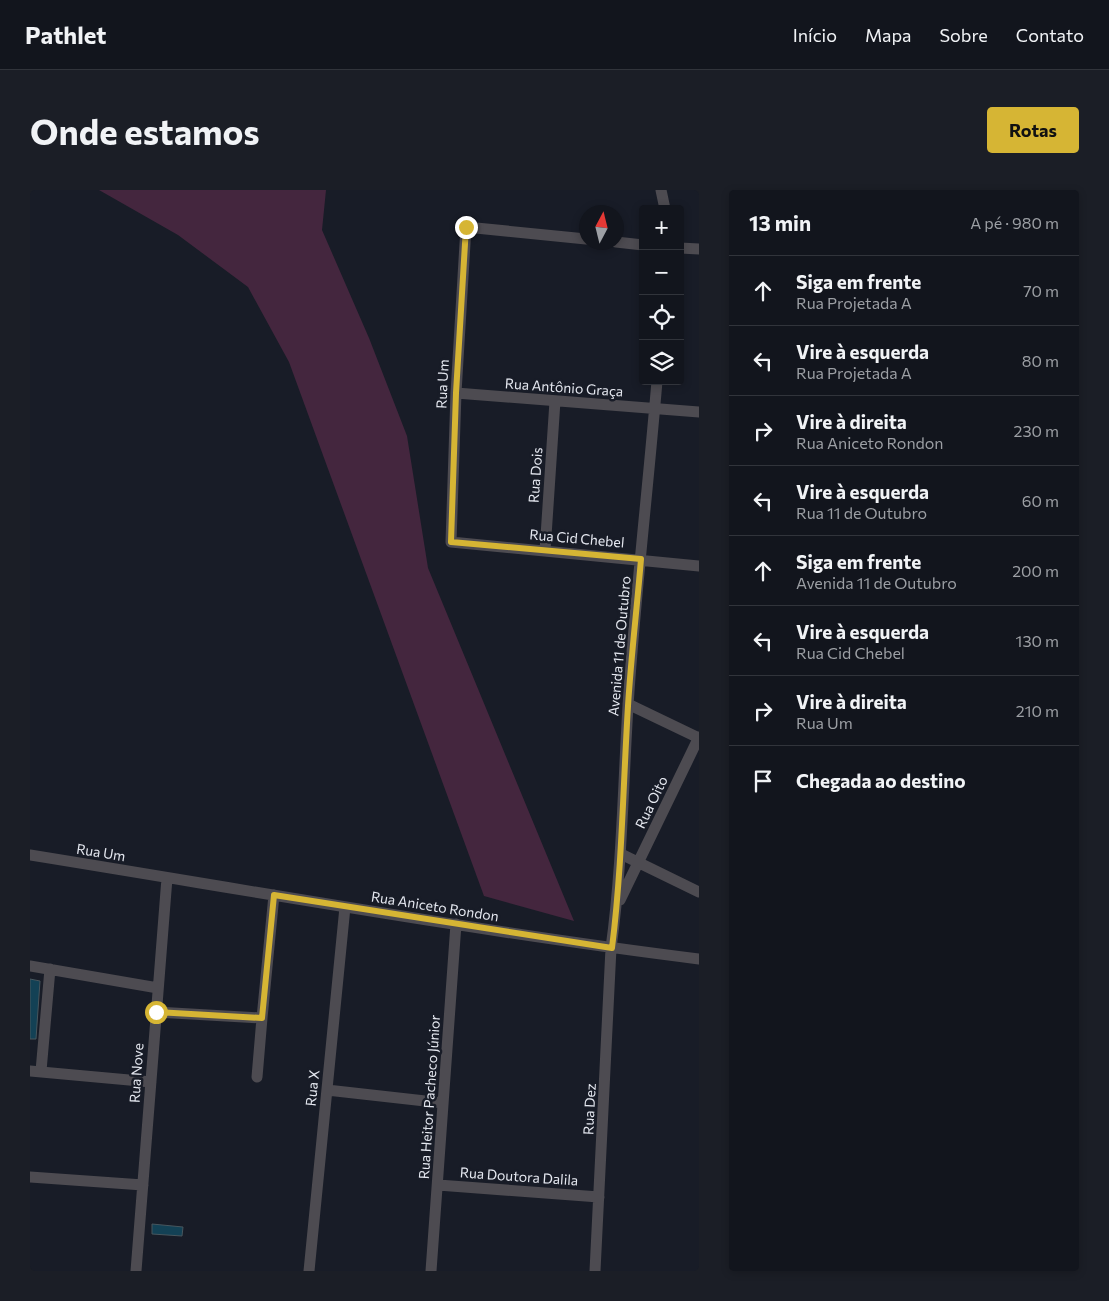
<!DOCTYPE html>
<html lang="pt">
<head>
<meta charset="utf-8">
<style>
  body { margin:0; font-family:Commissioner,sans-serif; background:#1b1e26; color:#f1f3f6 }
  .controls { position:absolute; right:15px; top:15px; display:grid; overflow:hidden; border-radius:5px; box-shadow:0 2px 8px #0003 }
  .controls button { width:45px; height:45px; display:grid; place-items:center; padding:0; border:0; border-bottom:1px solid #31343b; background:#12151d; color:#f1f3f6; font:25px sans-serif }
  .compass { position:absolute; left:549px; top:15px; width:45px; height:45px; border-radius:50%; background:#12151d; box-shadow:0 2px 8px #0003; rotate:7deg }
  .stop { position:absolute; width:15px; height:15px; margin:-11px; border:4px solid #d6b534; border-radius:50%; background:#fff }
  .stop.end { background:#d6b534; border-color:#fff; box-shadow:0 1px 5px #0008 }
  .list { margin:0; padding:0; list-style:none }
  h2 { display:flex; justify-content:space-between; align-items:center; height:65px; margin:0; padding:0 20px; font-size:21px }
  h2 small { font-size:16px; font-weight:400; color:#9c9fa4 }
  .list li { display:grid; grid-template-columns:32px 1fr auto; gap:15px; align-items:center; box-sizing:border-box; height:70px; padding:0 20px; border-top:1px solid #31343b }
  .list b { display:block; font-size:19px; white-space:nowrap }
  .list p { margin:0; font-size:16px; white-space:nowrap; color:#9c9fa4 }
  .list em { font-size:16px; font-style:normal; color:#9c9fa4 }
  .icon { flex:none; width:28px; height:28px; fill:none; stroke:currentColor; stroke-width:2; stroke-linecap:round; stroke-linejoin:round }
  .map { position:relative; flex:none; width:669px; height:1081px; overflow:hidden; border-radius:5px }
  header { display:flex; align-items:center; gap:30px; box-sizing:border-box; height:70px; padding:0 25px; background:#12151d; border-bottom:1px solid #31343b }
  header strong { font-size:24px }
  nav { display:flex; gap:28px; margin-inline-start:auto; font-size:18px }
  .intro { display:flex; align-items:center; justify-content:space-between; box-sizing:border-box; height:120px; padding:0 30px }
  h1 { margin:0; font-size:35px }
  .button { padding:12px 22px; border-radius:5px; background:#d6b534; color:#111; font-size:18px; font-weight:700 }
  main { display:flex; gap:30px; padding:0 30px }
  aside { flex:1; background:#12151d; border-radius:5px; box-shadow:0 2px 8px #0003 }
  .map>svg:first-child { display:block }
  .green { fill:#44263e }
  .building { fill:#134155; stroke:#48565d }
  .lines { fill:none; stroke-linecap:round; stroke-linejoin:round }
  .minor { stroke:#4d4b51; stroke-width:11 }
  .route { stroke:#d6b534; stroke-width:6 }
  .labels { text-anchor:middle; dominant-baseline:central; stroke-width:5; stroke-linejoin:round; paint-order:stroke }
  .street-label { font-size:14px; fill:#e5e8f0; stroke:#181c27 }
</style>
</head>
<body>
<header>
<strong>Pathlet</strong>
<nav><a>Início</a><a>Mapa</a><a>Sobre</a><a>Contato</a></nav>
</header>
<div class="intro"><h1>Onde estamos</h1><a class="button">Rotas</a></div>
<main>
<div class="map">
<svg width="669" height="1081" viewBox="0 0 669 1081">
  <rect width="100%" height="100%" fill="#181c27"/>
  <path class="green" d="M69 0H296L292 40 339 148 377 246 398 378 544 731 454 706 259 172 218 97 148 45Z"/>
  <path class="building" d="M0 789 10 791 6 849H0Z
    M122 1034 153 1037 152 1046 122 1044Z"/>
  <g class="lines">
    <path class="minor" d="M631 0 635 19
      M556 49 436 37 426 203 421 352 669 376
      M586 52 613 55
      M650 58 669 59
      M426 203 669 222
      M515 361 525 211
      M598 514 669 548
      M591 664 669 702
      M0 665C223 701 445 741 669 769
      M590 710 669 547
      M0 776 128 798
      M126 822 232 828 244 705
      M0 881 121 892
      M11 881 20 779
      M227 887 232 828
      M297 900 413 913
      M0 987 113 995
      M408 995 569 1007
      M106 1081 137 688
      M279 1081 315 717
      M401 1081 426 734
      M565 1081 581 758C592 678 593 597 598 516 605 408 618 299 627 191"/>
  </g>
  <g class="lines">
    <path class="route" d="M126 822 232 828 244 705 582 758C592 678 593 597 598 516 601 467 607 418 611 369L421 352 426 203 436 37"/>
  </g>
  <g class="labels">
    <g class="street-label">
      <text transform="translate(412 194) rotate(-87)">Rua Um</text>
      <text transform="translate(534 197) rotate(4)">Rua Antônio Graça</text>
      <text transform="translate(505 285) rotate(-86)">Rua Dois</text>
      <text transform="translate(547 348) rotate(5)">Rua Cid Chebel</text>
      <text transform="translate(589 456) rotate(-85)">Avenida 11 de Outubro</text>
      <text transform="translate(621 612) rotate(-64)">Rua Oito</text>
      <text transform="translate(71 662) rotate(9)">Rua Um</text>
      <text transform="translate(405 716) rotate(9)">Rua Aniceto Rondon</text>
      <text transform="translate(106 883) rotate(-86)">Rua Nove</text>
      <text transform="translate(282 898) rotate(-84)">Rua X</text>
      <text transform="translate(399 907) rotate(-86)">Rua Heitor Pacheco Júnior</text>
      <text transform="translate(559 919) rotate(-87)">Rua Dez</text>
      <text transform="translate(489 986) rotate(4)">Rua Doutora Dalila</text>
    </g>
  </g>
</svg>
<div class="controls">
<button>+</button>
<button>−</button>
<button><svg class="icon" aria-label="locate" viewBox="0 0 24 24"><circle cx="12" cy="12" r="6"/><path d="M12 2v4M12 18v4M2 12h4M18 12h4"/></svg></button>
<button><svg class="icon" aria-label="layers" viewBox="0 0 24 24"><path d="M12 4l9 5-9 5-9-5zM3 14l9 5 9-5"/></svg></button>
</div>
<svg class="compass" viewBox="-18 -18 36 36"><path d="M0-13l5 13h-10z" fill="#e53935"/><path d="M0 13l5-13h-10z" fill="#9c9fa4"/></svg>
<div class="stop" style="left:126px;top:822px"></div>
<div class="stop end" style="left:436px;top:37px"></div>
</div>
<aside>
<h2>13 min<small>A pé · 980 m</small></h2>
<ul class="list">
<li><svg class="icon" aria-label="ahead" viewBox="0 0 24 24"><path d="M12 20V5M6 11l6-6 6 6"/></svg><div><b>Siga em frente</b><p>Rua Projetada A</p></div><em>70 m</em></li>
<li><svg class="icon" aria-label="left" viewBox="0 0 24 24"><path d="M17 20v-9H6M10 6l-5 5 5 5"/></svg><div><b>Vire à esquerda</b><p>Rua Projetada A</p></div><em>80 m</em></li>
<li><svg class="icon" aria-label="right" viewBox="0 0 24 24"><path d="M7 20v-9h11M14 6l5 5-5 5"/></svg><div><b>Vire à direita</b><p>Rua Aniceto Rondon</p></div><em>230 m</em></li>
<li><svg class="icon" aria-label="left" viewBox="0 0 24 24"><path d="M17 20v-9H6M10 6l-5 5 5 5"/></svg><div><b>Vire à esquerda</b><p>Rua 11 de Outubro</p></div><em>60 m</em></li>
<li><svg class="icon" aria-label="ahead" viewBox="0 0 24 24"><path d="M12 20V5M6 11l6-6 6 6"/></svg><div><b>Siga em frente</b><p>Avenida 11 de Outubro</p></div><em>200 m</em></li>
<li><svg class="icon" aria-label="left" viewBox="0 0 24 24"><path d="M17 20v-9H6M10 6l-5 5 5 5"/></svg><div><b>Vire à esquerda</b><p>Rua Cid Chebel</p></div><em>130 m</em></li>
<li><svg class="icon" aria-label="right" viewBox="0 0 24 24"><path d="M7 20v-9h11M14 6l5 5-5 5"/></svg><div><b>Vire à direita</b><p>Rua Um</p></div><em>210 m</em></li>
<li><svg class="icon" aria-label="arrive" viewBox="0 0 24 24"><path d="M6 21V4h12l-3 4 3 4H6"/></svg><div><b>Chegada ao destino</b></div></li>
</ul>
</aside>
</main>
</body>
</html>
